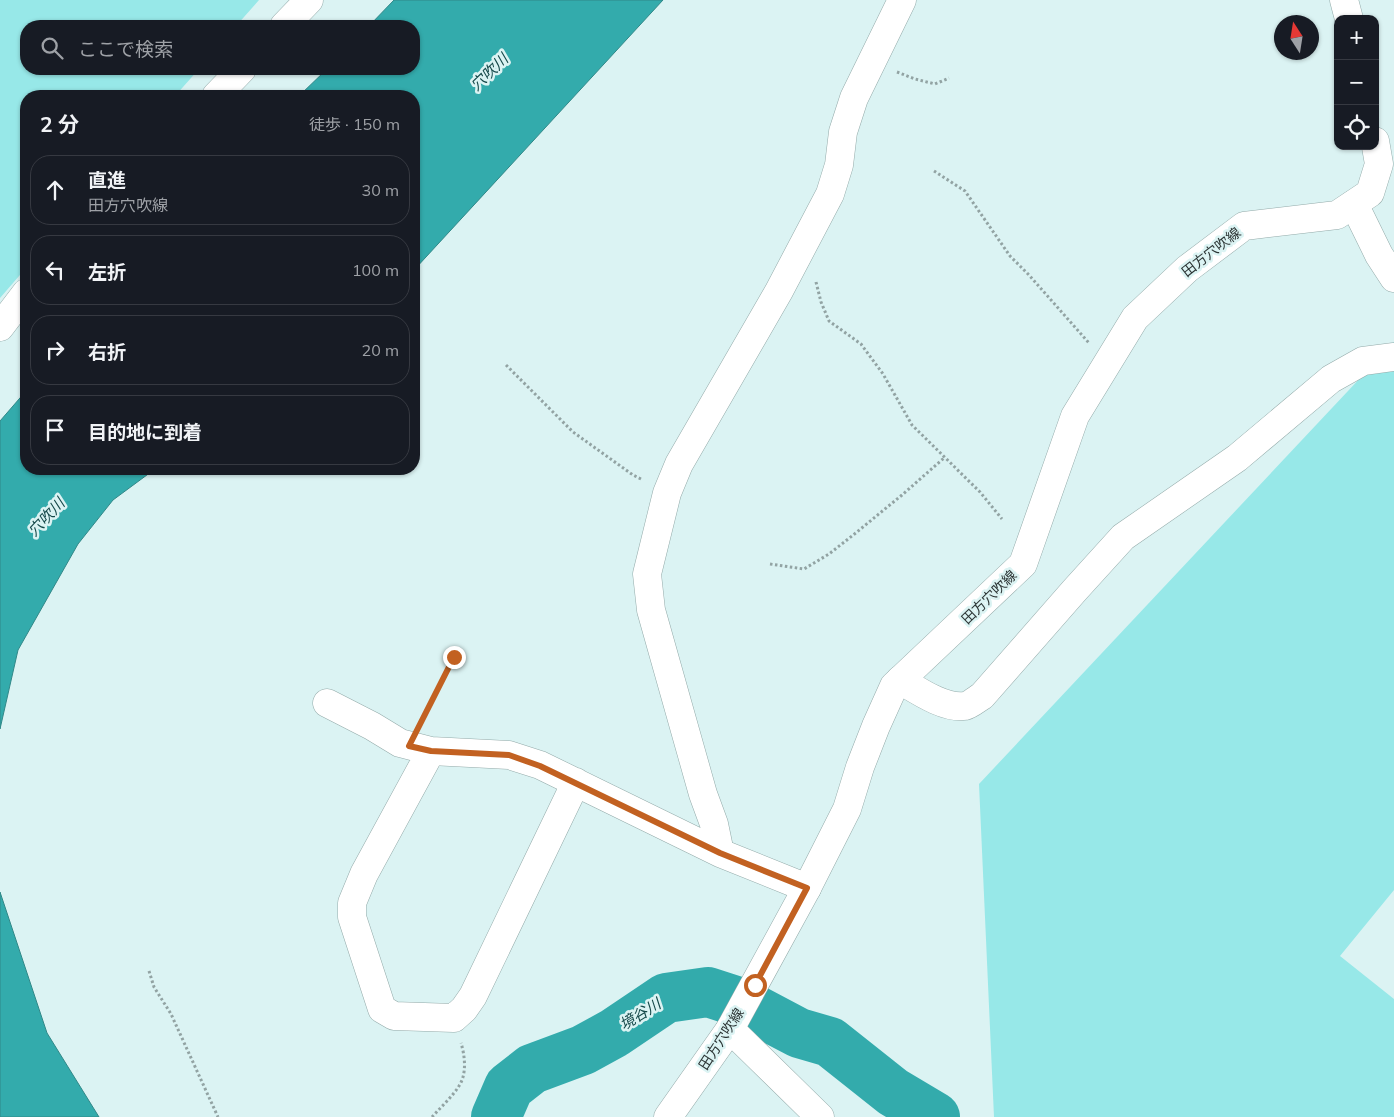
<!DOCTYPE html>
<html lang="ja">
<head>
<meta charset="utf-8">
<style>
  body { margin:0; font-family:Mulish,"Noto Sans JP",sans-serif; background:#242831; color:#f1f3f6 }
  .controls { position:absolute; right:15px; top:15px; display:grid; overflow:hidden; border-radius:10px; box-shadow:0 1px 4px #0004 }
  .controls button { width:45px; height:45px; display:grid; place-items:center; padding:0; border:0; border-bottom:1px solid #363941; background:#171b24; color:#f1f3f6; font:25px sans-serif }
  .compass { position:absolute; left:1274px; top:15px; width:45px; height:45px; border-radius:50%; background:#171b24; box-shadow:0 1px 4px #0004; rotate:348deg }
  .stop { position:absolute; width:15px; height:15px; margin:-11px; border:4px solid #c26121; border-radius:50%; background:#fff }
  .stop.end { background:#c26121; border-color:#fff; box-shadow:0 1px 5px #0008 }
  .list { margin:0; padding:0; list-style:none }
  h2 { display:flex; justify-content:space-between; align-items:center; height:65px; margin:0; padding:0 20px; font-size:21px }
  h2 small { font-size:16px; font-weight:400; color:#9ea1a6 }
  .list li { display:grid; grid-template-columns:32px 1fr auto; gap:15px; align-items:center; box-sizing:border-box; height:70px; margin:0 10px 10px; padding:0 10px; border:1px solid #363941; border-radius:20px }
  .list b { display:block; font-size:19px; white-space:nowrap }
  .list p { margin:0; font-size:16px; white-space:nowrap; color:#9ea1a6 }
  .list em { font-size:16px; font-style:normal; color:#9ea1a6 }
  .icon { flex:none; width:28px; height:28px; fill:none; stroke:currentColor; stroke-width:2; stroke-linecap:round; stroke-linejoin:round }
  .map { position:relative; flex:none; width:1394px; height:1117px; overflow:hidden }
  .search { position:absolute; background:#171b24; box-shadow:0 1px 4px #0004; left:20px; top:20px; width:400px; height:55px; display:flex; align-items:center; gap:12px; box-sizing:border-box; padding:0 18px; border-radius:20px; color:#9ea1a6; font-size:19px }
  .panel { position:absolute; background:#171b24; box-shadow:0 1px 4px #0004; left:20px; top:90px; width:400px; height:385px; border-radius:20px }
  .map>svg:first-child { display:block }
  .green { fill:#97e8e8 }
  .water { fill:#33abac; stroke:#318888 }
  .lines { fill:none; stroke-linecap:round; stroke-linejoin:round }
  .river { stroke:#33abac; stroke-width:50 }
  .minor-casing { stroke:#93aaa9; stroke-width:29 }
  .major-casing { stroke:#93aaa9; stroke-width:29 }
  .highway-casing { stroke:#93aaa9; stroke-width:29 }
  .path { stroke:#92a3a3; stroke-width:3; stroke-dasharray:2.5 2.5; stroke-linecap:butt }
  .minor { stroke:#fff; stroke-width:28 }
  .major { stroke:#fff; stroke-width:28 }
  .highway { stroke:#fff; stroke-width:28 }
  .route { stroke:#c26121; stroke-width:6 }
  .labels { text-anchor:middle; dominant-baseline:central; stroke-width:5; stroke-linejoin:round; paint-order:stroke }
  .street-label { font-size:14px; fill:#2c3535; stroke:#dbf3f3 }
  .water-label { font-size:15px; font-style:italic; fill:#154849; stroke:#dbf3f3 }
</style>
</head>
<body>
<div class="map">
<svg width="1394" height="1117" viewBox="0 0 1394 1117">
  <rect width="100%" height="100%" fill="#dbf3f3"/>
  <path class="green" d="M0 0H259L236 26H26V69H199L175 96H26V268L0 298Z
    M1394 342V890L1340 956 1394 999V1117H994L979 784Z"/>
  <path class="water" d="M394 0H663L414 270V96H299L327 69H414V26H369Z
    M26 391V469H155L113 500 78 544 18 650 0 729V421Z
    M0 892 47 1033 99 1117H0Z"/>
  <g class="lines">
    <path class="river" d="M496 1117 509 1087 532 1069 583 1050 614 1033 666 998 708 992 742 1003 799 1033 830 1042 893 1092 935 1117"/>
    <defs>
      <path id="minor" d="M1354 204 1379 255 1394 278
        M900 680C917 690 944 709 965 706 970 705 977 699 982 696L1074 591 1123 537 1237 458 1331 379 1363 361 1394 357
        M327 703 372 726 400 743 431 751
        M576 782 473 996 464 1009 454 1018 394 1016 382 1009 352 917V903L364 874 431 751 509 755 540 765 720 853
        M807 888 720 853 714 824 703 794 651 610 647 574 667 493 679 464 779 291 830 194 839 165 843 132 854 98 902 0
        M730 1029 820 1117"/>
      <path id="major" d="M1344 0 1349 19
        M668 1117 730 1029 807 888 847 809 860 767 876 726 894 686 1023 564 1075 416 1135 318 1187 269 1244 226 1337 215 1370 193 1379 164 1375 141"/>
      <path id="highway" d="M284 26 309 0
        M216 96 242 69
        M0 327 26 293"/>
    </defs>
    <use href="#minor" class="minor-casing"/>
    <use href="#major" class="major-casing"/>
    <use href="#highway" class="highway-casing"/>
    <path class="path" d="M897 72 915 79 935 84 949 78
      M934 171 965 191 1010 256 1029 275 1089 343
      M816 282 821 302 829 321 861 344 883 374 912 425 980 492 1002 519
      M506 365 573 432 633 475 643 480
      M770 564 804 569 829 554 852 536 902 495 944 458
      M422 720 454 657
      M149 971 154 987 171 1014 218 1117
      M432 1117C441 1107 452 1097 459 1086 467 1074 465 1056 461 1043"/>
    <use href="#minor" class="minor"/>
    <use href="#major" class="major"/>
    <use href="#highway" class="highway"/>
  </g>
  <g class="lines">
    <path class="route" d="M454 657 409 746 431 751 509 755 540 766 720 853 807 888 755 985"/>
  </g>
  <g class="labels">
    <g class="street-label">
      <text transform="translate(1211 252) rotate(-38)">田方穴吹線</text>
      <text transform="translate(989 597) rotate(-44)">田方穴吹線</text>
      <text transform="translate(721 1039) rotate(-57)">田方穴吹線</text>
    </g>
    <g class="water-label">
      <text transform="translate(489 72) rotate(-44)">穴吹川</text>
      <text transform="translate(46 517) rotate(-47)">穴吹川</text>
      <text transform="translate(640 1014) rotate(-32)">境谷川</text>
    </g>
  </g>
</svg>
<div class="controls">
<button>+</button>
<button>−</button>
<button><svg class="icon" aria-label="locate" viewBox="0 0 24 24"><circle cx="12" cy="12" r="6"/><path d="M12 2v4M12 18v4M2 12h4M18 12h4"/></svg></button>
</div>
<svg class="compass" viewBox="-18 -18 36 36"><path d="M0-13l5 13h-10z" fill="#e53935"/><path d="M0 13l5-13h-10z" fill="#9ea1a6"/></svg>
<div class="stop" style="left:755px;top:985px"></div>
<div class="stop end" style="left:454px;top:657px"></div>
<div class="search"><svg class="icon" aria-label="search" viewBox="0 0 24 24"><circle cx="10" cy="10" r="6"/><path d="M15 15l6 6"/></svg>ここで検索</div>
<section class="panel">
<h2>2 分<small>徒歩 · 150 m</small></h2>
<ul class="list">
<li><svg class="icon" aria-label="ahead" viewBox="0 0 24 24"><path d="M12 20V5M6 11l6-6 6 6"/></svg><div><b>直進</b><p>田方穴吹線</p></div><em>30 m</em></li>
<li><svg class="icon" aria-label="left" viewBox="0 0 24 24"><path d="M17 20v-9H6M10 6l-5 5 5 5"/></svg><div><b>左折</b></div><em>100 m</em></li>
<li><svg class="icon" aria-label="right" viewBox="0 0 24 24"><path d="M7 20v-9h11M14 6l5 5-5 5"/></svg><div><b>右折</b></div><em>20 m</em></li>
<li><svg class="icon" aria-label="arrive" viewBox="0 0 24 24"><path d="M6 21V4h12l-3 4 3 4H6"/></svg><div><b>目的地に到着</b></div></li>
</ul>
</section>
</div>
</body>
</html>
